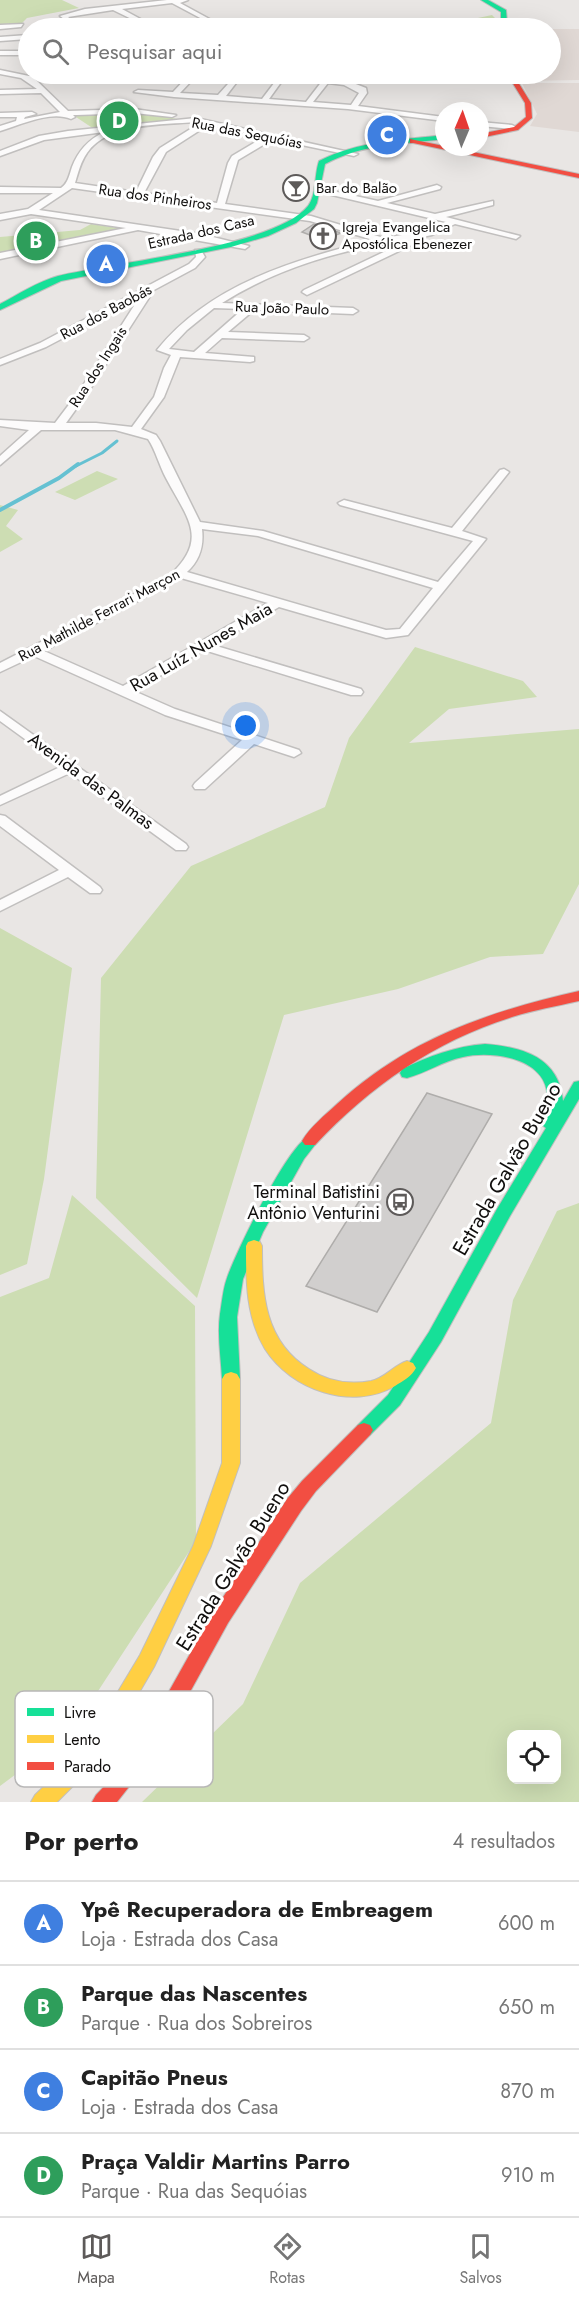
<!DOCTYPE html>
<html lang="pt">
<head>
<meta charset="utf-8">
<style>
  body { margin:0; font-family:Jost,sans-serif; background:#f6f6f6; color:#222 }
  .controls { position:absolute; right:18px; bottom:18px; display:grid; overflow:hidden; border-radius:12px; box-shadow:0 6px 24px #0002 }
  .controls button { width:54px; height:54px; display:grid; place-items:center; padding:0; border:0; border-bottom:2px solid #e0e0e0; background:#fff; color:#222; font:30px sans-serif }
  .compass { position:absolute; left:435px; top:102px; width:54px; height:54px; border-radius:50%; background:#fff; box-shadow:0 6px 24px #0002; rotate:2deg }
  .you { position:absolute; left:246px; top:726px; width:21px; height:21px; margin:-15px; border:4px solid #fff; border-radius:50%; background:#1a73e8; box-shadow:0 0 0 9px #1a73e833 }
  .badge { display:grid; place-items:center; width:39px; height:39px; border-radius:50%; background:#5d5a59; color:#fff; font-size:20px; font-weight:700 }
  .pin { position:absolute; translate:-50% -50%; border:3px solid #fff; box-shadow:0 2px 6px #0006 }
  .list { margin:0; padding:0; list-style:none }
  h2 { display:flex; justify-content:space-between; align-items:center; height:78px; margin:0; padding:0 24px; font-size:26px }
  h2 small { font-size:20px; font-weight:400; color:#767676 }
  .list li { display:grid; grid-template-columns:39px 1fr auto; gap:18px; align-items:center; box-sizing:border-box; height:84px; padding:0 24px; border-top:2px solid #e0e0e0 }
  .list b { display:block; font-size:22px; white-space:nowrap }
  .list p { margin:0; font-size:20px; white-space:nowrap; color:#767676 }
  .list em { font-size:20px; font-style:normal; color:#767676 }
  .icon { flex:none; width:33px; height:33px; fill:none; stroke:currentColor; stroke-width:2; stroke-linecap:round; stroke-linejoin:round }
  .map { position:relative; flex:none; width:579px; height:1802px; overflow:hidden }
  .search { position:absolute; background:#fff; box-shadow:0 6px 24px #0002; left:18px; right:18px; top:18px; height:66px; display:flex; align-items:center; gap:15px; box-sizing:border-box; padding:0 21px; border-radius:33px; color:#767676; font-size:22px }
  .sheet { height:414px; background:#fff }
  nav { display:flex; justify-content:space-around; align-items:center; box-sizing:border-box; height:84px; border-top:2px solid #e0e0e0; background:#fff; font-size:16px; color:#767676 }
  nav a { display:grid; justify-items:center; gap:3px }
  nav .on { color:#5d5a59 }
  .map>svg:first-child { display:block }
  .built { fill:#e0d8d4 }
  .green { fill:#cdddb3; fill-rule:evenodd }
  .lines { fill:none; stroke-linecap:round; stroke-linejoin:round }
  .stream-far1 { stroke:#65c1d2; stroke-width:3 }
  .stream { stroke:#65c1d2; stroke-width:4 }
  .building { fill:#d1cfce; stroke:#afadab; stroke-width:1.5 }
  .street-casing { stroke:#c1bfbe; stroke-width:3 }
  .fast-casing { stroke:#c1bfbe; stroke-width:2 }
  .slow-casing { stroke:#c1bfbe; stroke-width:2 }
  .jam-casing { stroke:#c1bfbe; stroke-width:2 }
  .street { fill:#fcfbfb; fill-rule:evenodd }
  .fast { fill:#16e098; fill-rule:evenodd }
  .slow { fill:#ffcf43; fill-rule:evenodd }
  .jam { fill:#f24e42; fill-rule:evenodd }
  .labels { text-anchor:middle; dominant-baseline:central; stroke-width:6; stroke-linejoin:round; paint-order:stroke }
  .far-street-label { font-size:15px; fill:#110f0e; stroke:#fff }
  .far-poi-label { font-size:15px; fill:#110f0e; stroke:#fff; text-anchor:start }
  .street-label { font-size:18px; fill:#110f0e; stroke:#fff }
  .poi-label { font-size:18px; fill:#110f0e; stroke:#fff; text-anchor:end }
  .near-street-label { font-size:21px; fill:#110f0e; stroke:#fff }
  .key { fill:#fff; stroke:#b8b7b7; stroke-width:1.5 }
  .key-label { font-size:16px; fill:#110f0e }
</style>
</head>
<body>
<div class="map">
<svg width="579" height="1802" viewBox="0 0 579 1802">
  <rect width="100%" height="100%" fill="#e9e6e4"/>
  <path class="built" d="M551 29H579V80L519 81 515 74H550Z
    M522 83H579V132L530 126 537 114Z"/>
  <path class="green" d="M0 0H62L79 8 27 18 22 23 0 25Z
    M492 15 497 20 489 28H431Z
    M110 111 150 114 177 119 94 129 73 115Z
    M91 224 124 229 98 236 0 253V237L80 230Z
    M97 471 118 479 75 500 55 492Z
    M0 505 18 510 6 526 23 539 0 552Z
    M415 647 523 681 537 697 449 709 409 743 579 729V884L543 954 490 957 398 989 284 1015 197 1298 96 1198 101 978 191 866 325 807 349 738Z
    M0 928 72 968 44 1179 27 1264 0 1275Z
    M72 1195 195 1306 196 1541 70 1734 0 1786V1297L49 1278Z
    M579 1203V1802H142L243 1704 300 1583 491 1423 513 1300 557 1211ZM512 1734H556V1780H512Z"/>
  <g class="lines">
    <path class="stream-far1" d="M76 466 102 453 117 441"/>
    <path class="stream" d="M0 510 59 478 78 464"/>
  </g>
  <path class="building" d="M314 224 341 233 323 240 302 232Z
    M427 1093 492 1114 377 1312 306 1286Z"/>
  <g class="lines">
    <defs>
      <path id="street" d="M167 0H188L180 3 226 28H219L172 3 122 9 157 28H150L113 10 68 17 83 28H76L60 16 85 9Z
        M23 24 21 27 0 29V25Z
        M28 35V39L0 41V37Z
        M0 51H28V55H0Z
        M0 70 29 76 64 74 61 76 35 79 68 111 134 109 176 115 172 117 134 113 77 115H73L75 117 71 119C51 110 20 125 0 131V126L16 121 17 117H0V113L32 112 36 114 25 117 24 119 60 112 41 93 0 94V90L37 89 21 78 0 74Z
        M190 74H198L180 93 218 95 237 74H243L226 96 262 99 281 74H287L269 99 306 102 326 76V74H332L334 76 331 79 348 81 366 88 367 93 358 106 444 117V121L348 109 174 97 134 92 138 90 173 92ZM328 83 344 85 359 93 351 105 313 102Z
        M196 118 358 154 354 156 273 139 238 160 225 204 311 216 384 238 426 231 446 222 315 191V187L378 201 437 185 441 187 440 189 387 203 435 214 493 201V205L446 217 520 236 516 239 455 224 432 235 418 238V242L307 295 302 292 304 290 409 240C345 248 277 268 222 303L353 308 358 311 353 314 254 310 228 332 304 335 309 338 304 341 222 338 205 353 254 357V361L250 362 180 357 164 397 141 429 156 435 160 441 200 522 263 531 438 582 473 541 340 505 338 503 344 500 452 528 500 470 504 469 509 472 462 531 486 539 408 635 386 638 279 607 213 645 361 689 363 692 361 695H351L204 650 134 691 175 709 299 750 301 753 294 757 254 744 205 789H195L193 786 195 783 242 740 165 715 34 656 0 672V663L169 576C210 539 187 518 166 478 159 465 156 451 148 439L115 430H41L0 465V456L29 430 0 426V420L55 423 80 390 139 298 46 347 0 365V359L40 343 189 264 196 257 195 250H201L205 257 195 268 154 290 89 391 66 423H96L132 427 154 397 164 368 171 355 157 350C210 284 294 260 373 240L310 221 72 188 39 210 201 234 249 246 245 249 138 230 0 259V253L126 228 31 214 0 220V214L28 209 53 193H0V187L61 188C68 183 69 176 72 167 78 151 88 140 104 132L44 140 0 156V151L39 136 68 131ZM196 122 200 123 160 148 153 157 136 192 75 183C78 173 81 161 87 153 108 122 162 125 196 122ZM208 125 264 137 232 156 228 163 217 203 144 193 166 152ZM214 308 243 309 194 352 169 349 187 330ZM202 529 258 536 433 588 400 629 386 630 187 572C200 560 204 546 202 529ZM181 578 268 603 123 686 44 651Z
        M480 122 512 125 516 127 512 129 480 126Z
        M0 711 186 844 188 847 186 850H176L70 773 0 805V796L62 766 0 721Z
        M0 815 5 816 100 887 102 890 100 893H90L68 877 0 911V900L59 870 0 826Z"/>
      <path id="fast" d="M481 0H488L506 10 507 22 502 28H496L501 22V12Z
        M444 135V139C403 144 362 144 325 164L317 203 314 209 296 223 268 236 231 247 61 281 0 310V304C19 294 37 282 58 276 114 262 275 247 308 206 317 194 314 175 319 161 358 141 401 140 444 135Z
        M485 1044C522 1047 559 1057 563 1101L574 1082 579 1081V1099L510 1216 441 1342 400 1405 370 1435 364 1437 358 1435 355 1430 358 1425 388 1395 429 1332 497 1209 546 1128 539 1123C542 1116 547 1109 547 1101 551 1059 494 1050 463 1057 443 1061 426 1073 407 1078L402 1077 400 1073 402 1069C428 1057 455 1046 485 1044Z
        M310 1136 315 1137 318 1141 304 1159 263 1232 243 1279 237 1317 240 1379 237 1384 231 1386 225 1384 222 1379C221 1358 217 1335 220 1314 222 1302 223 1289 227 1278 235 1254 289 1142 310 1136Z"/>
      <path id="slow" d="M254 1240 260 1242 262 1246C262 1294 264 1341 309 1369 327 1381 349 1385 371 1381 385 1378 394 1365 407 1361L413 1363 416 1368C412 1376 403 1381 395 1386 352 1411 291 1390 265 1349 246 1317 246 1282 246 1246L248 1242Z
        M231 1372 237 1374 240 1379V1463L211 1546 154 1667 118 1729 78 1781 57 1802H31L35 1795 64 1767 104 1715 140 1655 193 1546 222 1463V1379L225 1374Z"/>
      <path id="jam" d="M507 74H513L531 103 532 118 518 130 480 138V134L514 127 526 117 525 103Z
        M410 139 579 174V178L413 143H410Z
        M579 991V1001C557 1006 534 1010 512 1017 435 1041 370 1086 315 1145H305L302 1141C310 1127 325 1115 337 1104 408 1039 487 1012 579 991Z
        M364 1423 370 1425 373 1430 370 1435 316 1491 301 1511 228 1623 158 1750 117 1802H92L96 1795 114 1776 144 1736 214 1611 287 1499 302 1481 358 1425Z"/>
    </defs>
    <use href="#street" class="street-casing"/>
    <use href="#fast" class="fast-casing"/>
    <use href="#slow" class="slow-casing"/>
    <use href="#jam" class="jam-casing"/>
    <use href="#street" class="street"/>
    <use href="#fast" class="fast"/>
    <use href="#slow" class="slow"/>
    <use href="#jam" class="jam"/>
  </g>
  <defs>
    <symbol id="bar-ring" viewBox="-11 -11 22 22"><circle r="9.5" fill="#fff" stroke="#5d5a59" stroke-width="1.5"/><path d="M-6-5H6L.8 .8V4.5H3.5V6h-7V4.5H-.8V.8Z" fill="#5d5a59"/></symbol>
    <symbol id="church-ring" viewBox="-11 -11 22 22"><circle r="9.5" fill="#fff" stroke="#5d5a59" stroke-width="1.5"/><path d="M-1.2-6h2.4v3.5h3.3v2.4h-3.3V6h-2.4V-.1h-3.3v-2.4h3.3Z" fill="#5d5a59"/></symbol>
    <symbol id="bus-ring" viewBox="-11 -11 22 22"><circle r="9.5" fill="#fff" stroke="#5d5a59" stroke-width="1.5"/><path d="M-5-6H5V4H4V6H2V4H-2V6H-4V4H-5ZM-3.5-4V0h7V-4ZM-3.5 1.2v1.5H-2V1.2ZM2 1.2v1.5H3.5V1.2Z" fill="#5d5a59"/></symbol>
  </defs>
  <g fill-rule="evenodd">
    <use href="#bar-ring" x="281" y="173" width="30" height="30"/>
    <use href="#church-ring" x="308" y="221" width="30" height="30"/>
    <use href="#bus-ring" x="385" y="1187" width="30" height="30"/>
  </g>
  <g class="labels">
    <g class="far-street-label">
      <text transform="translate(247 133) rotate(11)">Rua das Sequóias</text>
      <text transform="translate(155 197) rotate(8)">Rua dos Pinheiros</text>
      <text transform="translate(201 232) rotate(-13)">Estrada dos Casa</text>
      <text transform="translate(282 308) rotate(2)">Rua João Paulo</text>
      <text transform="translate(106 312) rotate(-28)">Rua dos Baobás</text>
      <text transform="translate(98 367) rotate(-57)">Rua dos Ingais</text>
      <text transform="translate(99 615) rotate(-28)">Rua Mathilde Ferrari Marçon</text>
    </g>
    <g class="far-poi-label">
      <text x="316" y="188">Bar do Balão</text>
      <text x="342" y="227">Igreja Evangelica<tspan x="342" dy="17">Apostólica Ebenezer</tspan></text>
    </g>
    <g class="street-label">
      <text transform="translate(201 647) rotate(-30)">Rua Luíz Nunes Maia</text>
      <text transform="translate(91 781) rotate(36)">Avenida das Palmas</text>
    </g>
    <g class="poi-label">
      <text x="380" y="1192">Terminal Batistini<tspan x="380" dy="21">Antônio Venturini</tspan></text>
    </g>
    <g class="near-street-label">
      <text transform="translate(507 1169) rotate(-60)">Estrada Galvão Bueno</text>
      <text transform="translate(233 1566) rotate(-58)">Estrada Galvão Bueno</text>
    </g>
  </g>
  <rect x="15" y="1691" width="198" height="96" rx="9" class="key"/>
  <rect x="27" y="1708" width="27" height="8" fill="#16e098"/>
  <rect x="27" y="1735" width="27" height="8" fill="#ffcf43"/>
  <rect x="27" y="1762" width="27" height="8" fill="#f24e42"/>
  <g class="key-label">
    <text x="64" y="1718">Livre</text>
    <text x="64" y="1745">Lento</text>
    <text x="64" y="1772">Parado</text>
  </g>
</svg>
<div class="controls">
<button><svg class="icon" aria-label="locate" viewBox="0 0 24 24"><circle cx="12" cy="12" r="6"/><path d="M12 2v4M12 18v4M2 12h4M18 12h4"/></svg></button>
</div>
<svg class="compass" viewBox="-18 -18 36 36"><path d="M0-13l5 13h-10z" fill="#e53935"/><path d="M0 13l5-13h-10z" fill="#767676"/></svg>
<div class="you"></div>
<div class="pin badge" style="left:106px;top:264px;background:#3f7fe0">A</div>
<div class="pin badge" style="left:36px;top:241px;background:#2e9e5b">B</div>
<div class="pin badge" style="left:387px;top:135px;background:#3f7fe0">C</div>
<div class="pin badge" style="left:119px;top:121px;background:#2e9e5b">D</div>
<div class="search"><svg class="icon" aria-label="search" viewBox="0 0 24 24"><circle cx="10" cy="10" r="6"/><path d="M15 15l6 6"/></svg>Pesquisar aqui</div>
</div>
<section class="sheet">
<h2>Por perto<small>4 resultados</small></h2>
<ul class="list">
<li><span class="badge" style="background:#3f7fe0">A</span><div><b>Ypê Recuperadora de Embreagem</b><p>Loja · Estrada dos Casa</p></div><em>600 m</em></li>
<li><span class="badge" style="background:#2e9e5b">B</span><div><b>Parque das Nascentes</b><p>Parque · Rua dos Sobreiros</p></div><em>650 m</em></li>
<li><span class="badge" style="background:#3f7fe0">C</span><div><b>Capitão Pneus</b><p>Loja · Estrada dos Casa</p></div><em>870 m</em></li>
<li><span class="badge" style="background:#2e9e5b">D</span><div><b>Praça Valdir Martins Parro</b><p>Parque · Rua das Sequóias</p></div><em>910 m</em></li>
</ul>
</section>
<nav>
<a class="on"><svg class="icon" aria-label="map" viewBox="0 0 24 24"><path d="M3 6l6-2 6 2 6-2v14l-6 2-6-2-6 2zM9 4v14M15 6v14"/></svg>Mapa</a>
<a><svg class="icon" aria-label="directions" viewBox="0 0 24 24"><path d="M12 3l9 9-9 9-9-9zM9 14v-3h6M13 9l2 2-2 2"/></svg>Rotas</a>
<a><svg class="icon" aria-label="saved" viewBox="0 0 24 24"><path d="M7 4h10v16l-5-4-5 4z"/></svg>Salvos</a>
</nav>
</body>
</html>
